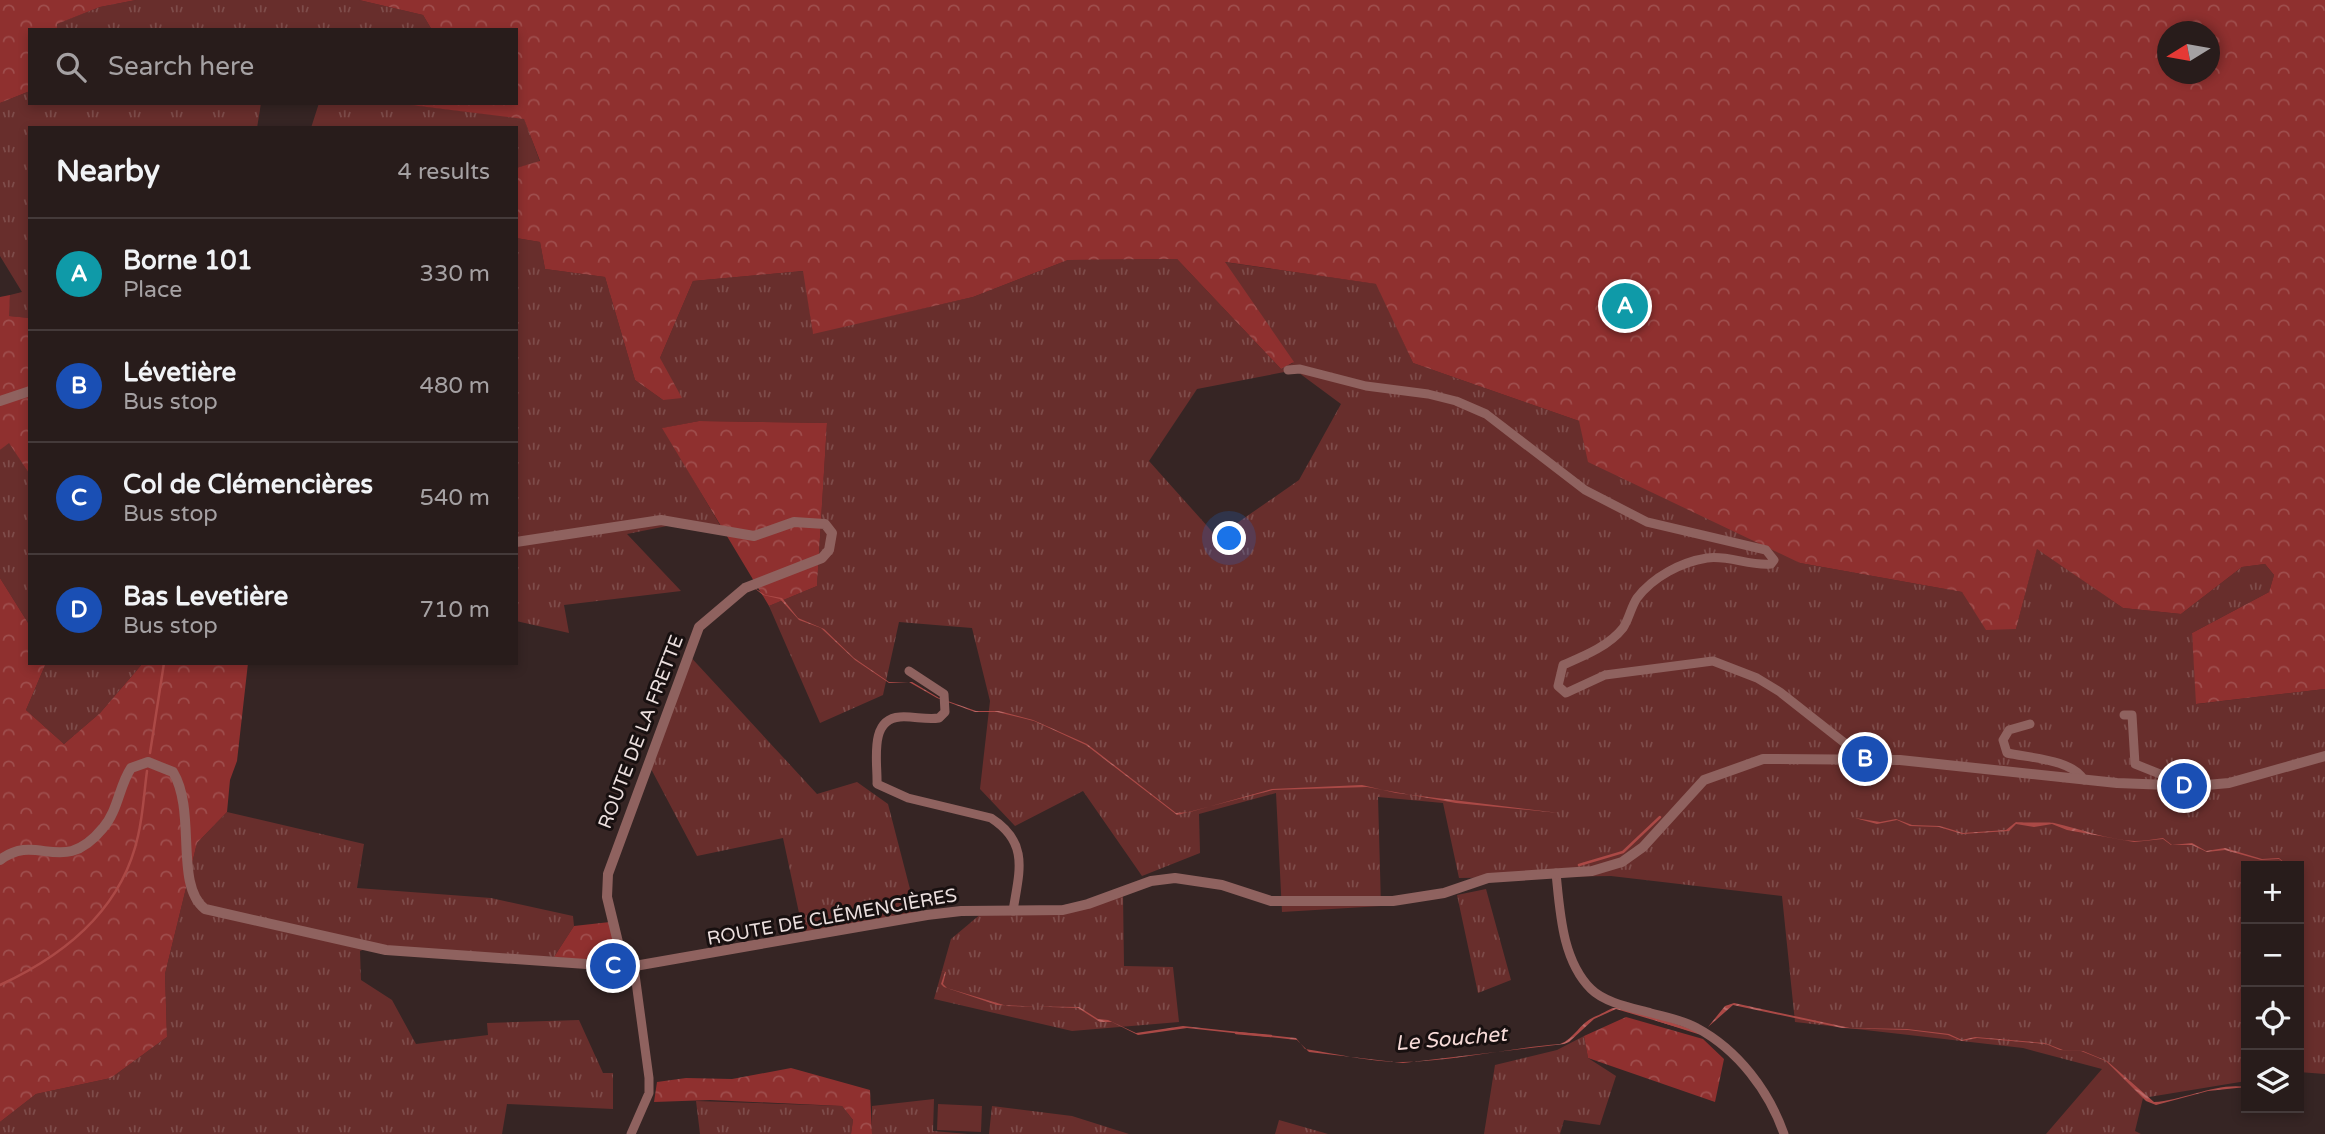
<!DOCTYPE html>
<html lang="en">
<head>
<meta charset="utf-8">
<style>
  body { margin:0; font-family:"Varela Round",sans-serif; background:#302524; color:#f1f3f6 }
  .controls { position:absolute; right:21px; bottom:21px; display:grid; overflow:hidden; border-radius:0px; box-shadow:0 4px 10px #0003 }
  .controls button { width:63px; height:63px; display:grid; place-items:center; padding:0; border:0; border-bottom:2px solid #443a3a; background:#281c1b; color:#f1f3f6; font:35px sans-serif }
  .compass { position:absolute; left:2157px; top:21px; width:63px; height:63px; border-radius:50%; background:#281c1b; box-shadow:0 4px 10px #0003; rotate:259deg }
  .you { position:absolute; left:1230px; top:539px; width:24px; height:24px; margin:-18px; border:5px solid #fff; border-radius:50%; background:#1a73e8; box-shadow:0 0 0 10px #1a73e833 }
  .badge { display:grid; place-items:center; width:46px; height:46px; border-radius:50%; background:#1dd5b1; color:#fff; font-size:23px; font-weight:700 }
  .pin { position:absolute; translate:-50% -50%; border:4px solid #fff; box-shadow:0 2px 7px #0006 }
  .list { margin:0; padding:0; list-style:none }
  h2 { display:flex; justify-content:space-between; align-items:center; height:91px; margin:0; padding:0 28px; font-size:30px }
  h2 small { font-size:23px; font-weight:400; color:#a5a1a3 }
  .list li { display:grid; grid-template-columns:46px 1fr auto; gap:21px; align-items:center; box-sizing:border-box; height:112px; padding:0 28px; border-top:2px solid #443a3a }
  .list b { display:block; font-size:26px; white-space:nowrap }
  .list p { margin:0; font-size:23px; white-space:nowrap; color:#a5a1a3 }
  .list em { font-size:23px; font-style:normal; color:#a5a1a3 }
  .icon { flex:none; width:38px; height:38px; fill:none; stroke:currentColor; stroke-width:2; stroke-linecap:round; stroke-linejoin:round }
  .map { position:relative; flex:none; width:2325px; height:1134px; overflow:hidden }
  .search { position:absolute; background:#281c1b; box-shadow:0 4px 10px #0003; left:28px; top:28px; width:490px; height:77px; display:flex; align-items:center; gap:18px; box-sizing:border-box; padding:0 24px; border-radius:0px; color:#a5a1a3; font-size:26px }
  .panel { position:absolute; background:#281c1b; box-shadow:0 4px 10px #0003; left:28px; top:126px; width:490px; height:539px; border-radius:0px }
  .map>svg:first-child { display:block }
  .grass { fill:url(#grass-tufts); fill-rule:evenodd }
  .forest { fill:url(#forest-crowns); fill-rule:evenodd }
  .pitch { fill:#682e2c }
  .water { fill:url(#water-waves) }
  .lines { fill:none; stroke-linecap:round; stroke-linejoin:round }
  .stream { stroke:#ab4946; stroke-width:2.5 }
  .minor { stroke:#8f625f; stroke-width:9 }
  .tertiary { stroke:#8f625f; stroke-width:10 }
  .labels { text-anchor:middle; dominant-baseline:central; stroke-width:6; stroke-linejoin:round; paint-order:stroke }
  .street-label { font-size:19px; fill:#ebdfde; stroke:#181010 }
  .water-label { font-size:21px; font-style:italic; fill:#f7dbd8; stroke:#181010 }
</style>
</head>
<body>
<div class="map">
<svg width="2325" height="1134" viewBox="0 0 2325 1134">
  <defs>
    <pattern id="grass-tufts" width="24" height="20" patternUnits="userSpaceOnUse" patternTransform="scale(1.75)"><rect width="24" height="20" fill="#682e2c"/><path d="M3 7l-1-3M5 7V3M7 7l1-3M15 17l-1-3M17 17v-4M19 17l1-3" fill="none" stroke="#7e4c4a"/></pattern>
    <pattern id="forest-crowns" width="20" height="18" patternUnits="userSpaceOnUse" patternTransform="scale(1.75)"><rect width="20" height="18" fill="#8f302f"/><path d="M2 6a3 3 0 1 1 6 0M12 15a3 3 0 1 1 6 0" fill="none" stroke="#9f4e4d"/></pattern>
    <pattern id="water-waves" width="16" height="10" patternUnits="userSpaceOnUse" patternTransform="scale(1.75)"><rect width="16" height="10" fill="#ab4946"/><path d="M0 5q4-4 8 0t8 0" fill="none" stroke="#bb6b69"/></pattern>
  </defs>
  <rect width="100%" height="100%" fill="#362524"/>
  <path class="grass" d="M136 0H359L423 15 432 30H57L56 24 100 7Z
    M30 91V103H261L257 128H30V318L8 316 10 295 22 292 0 256V103Z
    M319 103H394L524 118 540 162 516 168V128H311Z
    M516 238 540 242 545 269 605 277 635 380 663 400 660 358 693 281 804 271 813 333 973 297 1068 260 1177 259 1281 369 1293 363 1224 262 1377 284 1413 363 1579 421 1800 563 1962 592 2016 629 2037 548 2123 608 2181 614 2242 567 2265 564 2274 575 2269 592 2192 633 2197 704 2325 689V1074L2299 1072V866H2246V1081L2143 1098 2135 1131 2141 1134H2046L2102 1069 2023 1048 1795 1022 1782 896 1611 876 1459 878 1443 803 1378 797 1381 906 1282 912 1276 793 1199 814 1200 853 1142 876 1083 791 1015 826 980 789 990 701 972 628 899 622 883 695 820 723 769 606 817 586 827 423 699 421 663 428 724 532 672 525 627 534 681 591 564 605 569 633 516 621ZM1295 370 1341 404 1299 480 1217 537 1149 461 1197 389Z
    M9 442 30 475V626L0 578V450Z
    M686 652 817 794 857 782 888 804 918 920 805 941 783 838 697 856 650 767Z
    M46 663H143L100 713 64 744 26 710Z
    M227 812 364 844 357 888 491 898 573 916 574 926 554 957 372 946 360 951 361 980 392 1000 416 1044 488 1035 487 1023 579 1020 603 1073H613V1109L507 1104 502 1134H0V1122L36 1094 111 1078 167 1037 165 974 197 843Z
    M1486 889 1511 980 1478 993 1457 895Z
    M1123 895 1124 966 1173 967 1179 1022 1072 1031 934 999 951 939 982 913 1012 914Z
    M1584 1036 1588 1058 1616 1076 1600 1125 1564 1120 1560 1134H1484L1495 1065 1557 1050Z
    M934 1099 933 1131 968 1134H872V1106Z
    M696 1101 842 1106 853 1120 851 1134H700Z
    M992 1106 1072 1116 1129 1134H989Z
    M1279 1120 1328 1134H1275Z"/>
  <path class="forest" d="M0 0H136L100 7 57 24V30H30V91L0 103Z
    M359 0H2325V689L2196 704 2192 633 2269 592 2274 575 2265 564 2242 567 2181 614 2123 608 2037 549 2016 629 1986 630 1962 592 1800 563 1588 462 1579 421 1413 363 1376 284 1225 262 1294 362 1281 369 1177 259 1068 260 973 297 813 334 803 271 693 281 660 358 682 398 663 400 635 380 605 277 545 269 540 242 516 238V168L540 161 524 119 394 103H516V30H432L423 15ZM2168 32H2210V74H2168Z
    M10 295 9 316 30 318V475L9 443 0 450V297Z
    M699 421 827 423 817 586 769 606 662 428Z
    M0 578 30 626V663H46L26 710 64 744 100 713 143 663H248L237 761 230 780 227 812 197 843 165 974 167 1037 111 1078 36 1094 0 1122Z
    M610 922 618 944 602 962 554 957 574 926Z
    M1626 1017 1703 1039 1724 1059 1715 1102 1588 1058 1584 1036Z
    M791 1068 870 1090 872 1134H851L853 1120 842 1106 710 1100 654 1102 657 1082 686 1078 732 1079Z"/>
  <path class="pitch" d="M938 1104 982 1106 981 1132 937 1130Z"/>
  <path class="water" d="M753 587 765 595 782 598 798 618 824 629 854 658 889 682H912L939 698 976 711H999L1033 720 1087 744 1176 813 1190 812 1272 789 1362 785 1396 793 1559 813 1456 803 1367 787 1273 790 1177 815 1086 745 1034 721 997 712H975L937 698 909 682 889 683 855 660 821 628 799 620 780 599 763 595Z
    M1855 818 1880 822 1896 819 1912 825 1940 826 1963 833 2006 830 2016 822C2025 823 2049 822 2054 823 2081 829 2108 840 2135 841 2144 841 2154 839 2163 838L2172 845 2192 843 2206 851 2225 848 2262 859 2279 858 2288 866 2279 859 2261 860 2225 850 2207 852 2192 845H2171L2163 839 2134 842 2067 830 2052 824 2034 827 2016 824 2009 831 1962 834 1939 827 1910 826 1897 820 1877 824Z
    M940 971 946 972 943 984 947 988 1007 1006 1079 1007 1098 1019 1108 1020 1136 1033 1183 1026 1296 1038 1305 1049C1338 1054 1370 1062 1403 1062 1452 1061 1509 1048 1560 1044 1574 1039 1580 1023 1594 1017 1600 1015 1609 1009 1614 1008 1628 1006 1689 1028 1704 1035L1616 1009 1594 1019 1569 1042 1564 1044 1403 1063 1309 1052 1297 1040 1187 1028 1138 1035 1112 1022H1100L1078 1008 997 1005 944 987 941 984 945 972Z
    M1734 1003 1850 1028 1907 1029 1949 1034 1962 1040 1975 1037 2045 1043 2063 1050 2083 1051 2107 1061 2154 1102C2184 1100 2218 1082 2246 1087L2208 1091 2156 1105 2146 1101 2106 1061 2081 1051 2060 1050 2046 1044 1977 1038 1962 1041 1948 1035 1908 1030 1842 1028 1733 1005 1708 1027 1725 1006Z"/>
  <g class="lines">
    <path class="stream" d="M150 753 164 663
      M1579 865 1623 852 1660 817
      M0 985C65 955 122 909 138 836 143 815 144 793 147 771
      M1658 1020 1699 1033
      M1236 1033 1271 1036"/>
    <path class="minor" d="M1288 370 1300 369 1366 386 1428 394 1456 401 1486 414 1585 490 1647 522 1766 550 1774 560 1771 564C1749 566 1729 555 1707 558 1681 562 1653 577 1637 598 1631 607 1629 619 1623 628 1609 646 1584 656 1563 665L1558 686 1566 693 1605 675 1713 661 1757 678 1780 692 1865 759
      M909 671 944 694 945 712 939 718C926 720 913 716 900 717 868 719 878 764 877 784L908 798 991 818C1030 843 1019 872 1013 911
      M2124 715H2132L2135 764 2170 778 2172 786
      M2030 724 2009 730 2003 740 2007 753C2029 758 2072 759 2084 780
      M1556 873C1560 912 1562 960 1591 989 1605 1003 1633 1008 1651 1013 1666 1017 1683 1020 1697 1028 1738 1050 1769 1091 1784 1134
      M631 1134 649 1093V1078L634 967"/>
    <path class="tertiary" d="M0 401 30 391
      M516 542 661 520 754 536 794 522 825 524 832 533 829 550 822 558 745 588 699 627 608 874 607 897 624 967
      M0 860C38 831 62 878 103 828 118 811 119 786 131 768L148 762 173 772C197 812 174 885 205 909L386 950 629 967 927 915 961 911 1063 910 1088 904 1151 881 1175 878 1222 885 1271 901H1393L1444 893 1488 878 1592 871 1622 862 1643 847 1704 780 1763 759 1900 760 2117 783 2195 786 2229 783 2325 756"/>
  </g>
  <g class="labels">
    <g class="street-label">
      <text transform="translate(641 732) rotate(-69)">ROUTE DE LA FRETTE</text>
      <text transform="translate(832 917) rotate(-10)">ROUTE DE CLÉMENCIÈRES</text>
    </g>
    <g class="water-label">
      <text transform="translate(1451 1039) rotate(-5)">Le Souchet</text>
    </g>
  </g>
</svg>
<div class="controls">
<button>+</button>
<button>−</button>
<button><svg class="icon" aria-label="locate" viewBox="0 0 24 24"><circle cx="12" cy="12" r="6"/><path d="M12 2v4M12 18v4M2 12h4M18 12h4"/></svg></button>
<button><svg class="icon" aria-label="layers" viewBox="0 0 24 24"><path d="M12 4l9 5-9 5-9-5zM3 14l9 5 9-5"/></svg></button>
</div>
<svg class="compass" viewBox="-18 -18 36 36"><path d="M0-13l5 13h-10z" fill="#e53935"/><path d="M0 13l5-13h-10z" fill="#a5a1a3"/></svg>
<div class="you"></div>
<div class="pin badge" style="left:1625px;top:306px;background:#0f9aa8">A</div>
<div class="pin badge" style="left:1865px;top:759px;background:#1a4fb4">B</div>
<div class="pin badge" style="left:613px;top:966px;background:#1a4fb4">C</div>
<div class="pin badge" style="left:2184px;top:786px;background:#1a4fb4">D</div>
<div class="search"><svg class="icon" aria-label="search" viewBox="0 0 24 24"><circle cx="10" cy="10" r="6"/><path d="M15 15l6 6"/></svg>Search here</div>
<section class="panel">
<h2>Nearby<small>4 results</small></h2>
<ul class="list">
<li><span class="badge" style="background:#0f9aa8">A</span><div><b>Borne 101</b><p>Place</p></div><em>330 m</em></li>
<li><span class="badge" style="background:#1a4fb4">B</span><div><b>Lévetière</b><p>Bus stop</p></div><em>480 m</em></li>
<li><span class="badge" style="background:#1a4fb4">C</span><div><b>Col de Clémencières</b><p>Bus stop</p></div><em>540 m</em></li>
<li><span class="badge" style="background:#1a4fb4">D</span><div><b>Bas Levetière</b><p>Bus stop</p></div><em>710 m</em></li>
</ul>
</section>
</div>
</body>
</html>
